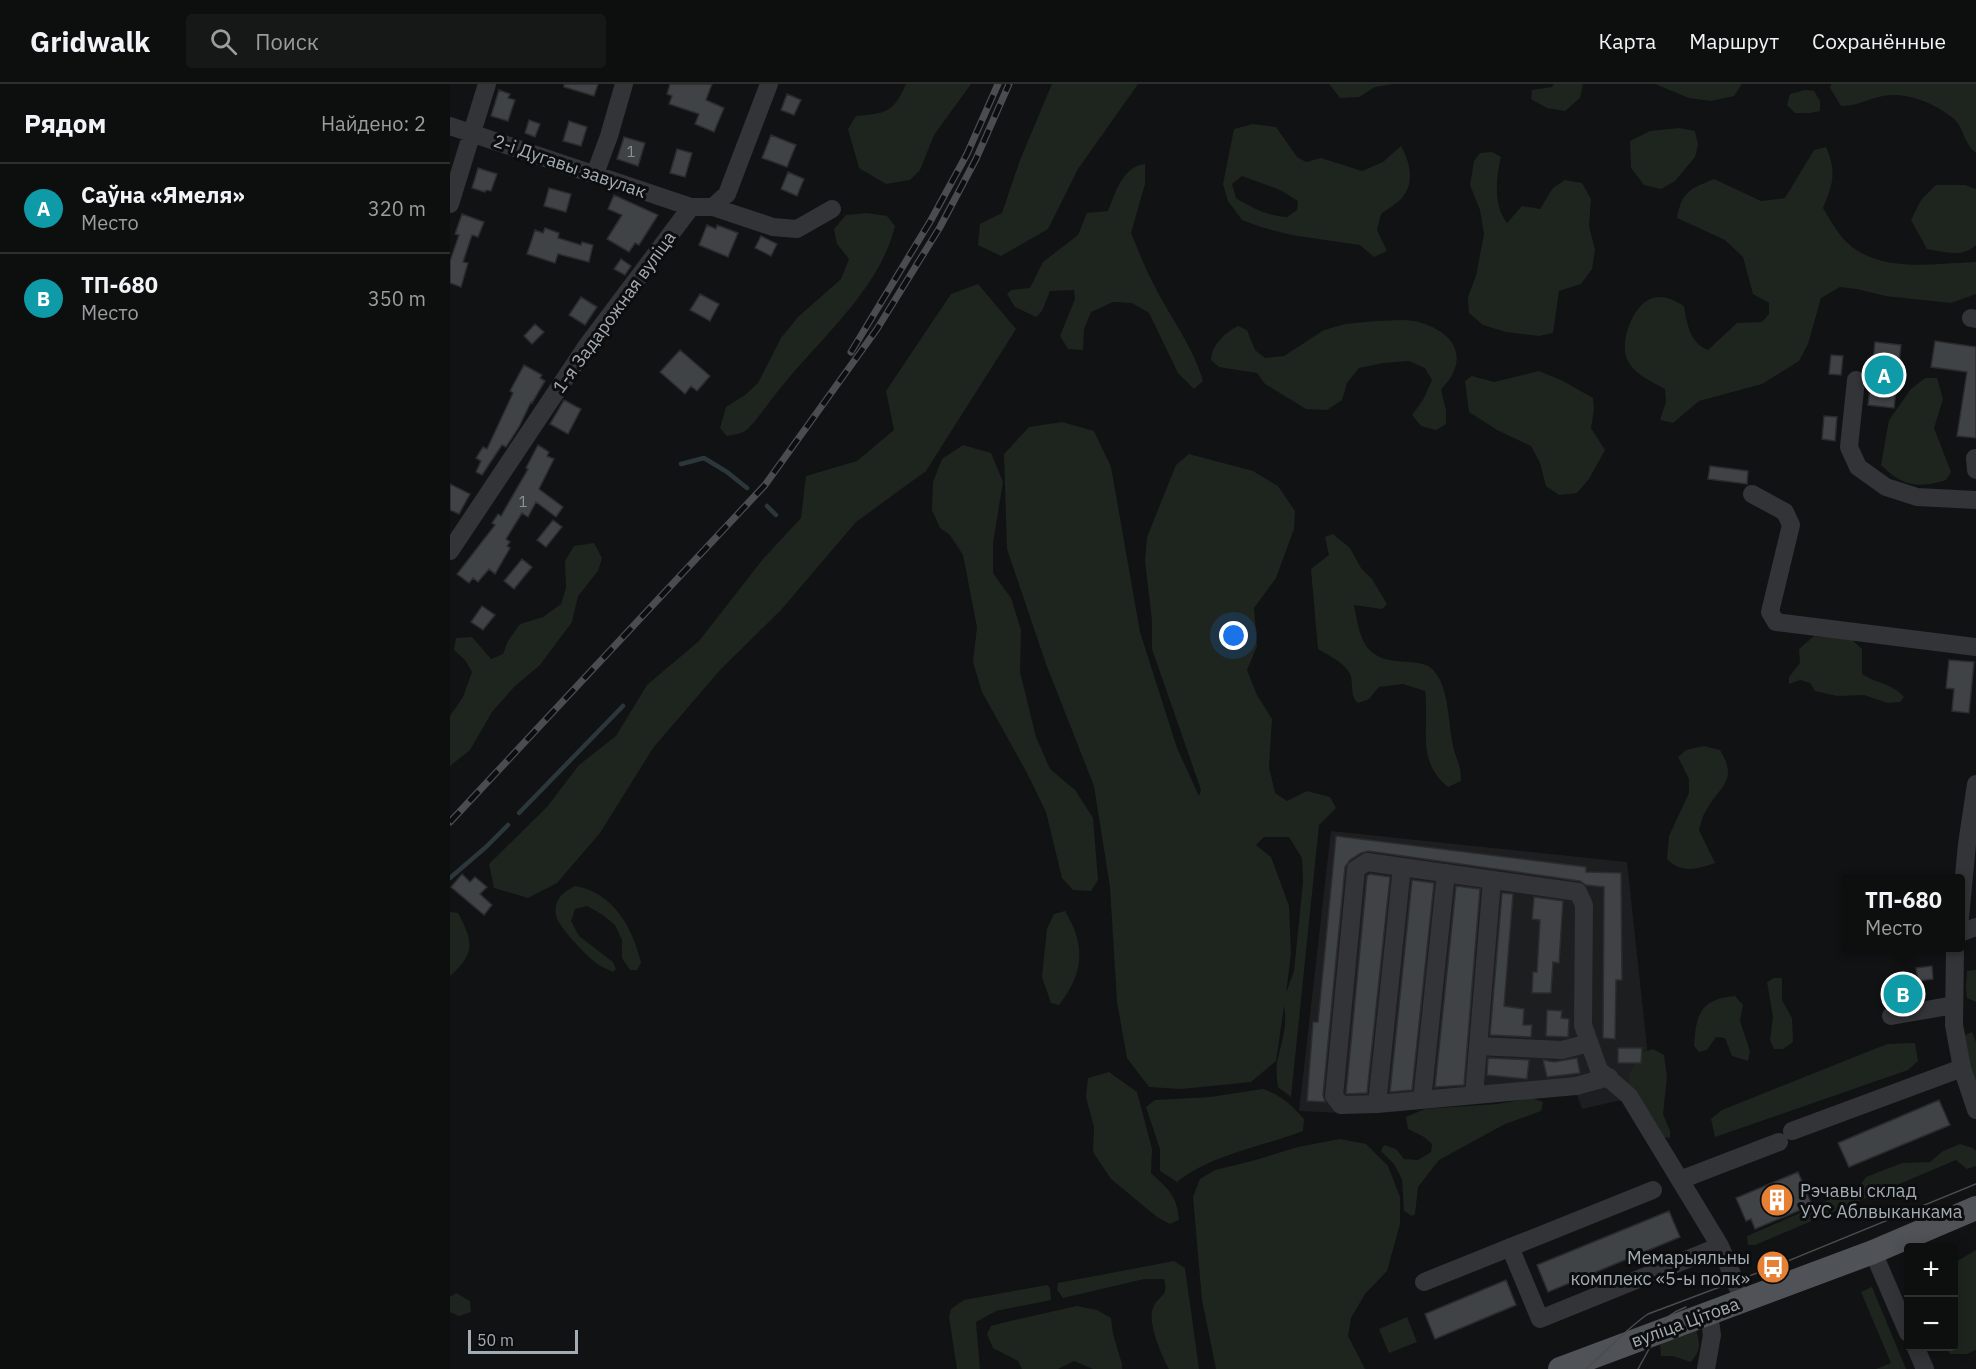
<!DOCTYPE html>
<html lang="ru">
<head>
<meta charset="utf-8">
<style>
  body { margin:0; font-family:"IBM Plex Sans",sans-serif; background:#161717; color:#f1f3f6 }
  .controls { position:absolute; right:18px; bottom:18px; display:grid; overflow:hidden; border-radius:6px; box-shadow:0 3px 15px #0003 }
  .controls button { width:54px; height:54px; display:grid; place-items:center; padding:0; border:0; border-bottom:2px solid #2d2e2e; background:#0d0e0e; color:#f1f3f6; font:30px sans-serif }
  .scale { position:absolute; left:18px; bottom:15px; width:110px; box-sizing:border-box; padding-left:6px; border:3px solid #a3acb2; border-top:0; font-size:16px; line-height:21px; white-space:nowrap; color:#a3acb2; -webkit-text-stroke:4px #0c0d0e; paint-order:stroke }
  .you { position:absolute; left:784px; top:552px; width:21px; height:21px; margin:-15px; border:4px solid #fff; border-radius:50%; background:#1a73e8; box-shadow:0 0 0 9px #1a73e833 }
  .badge { display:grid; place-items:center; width:39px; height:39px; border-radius:50%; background:#8c9099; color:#fff; font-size:20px; font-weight:700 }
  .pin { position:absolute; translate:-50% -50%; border:3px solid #fff; box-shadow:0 2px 6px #0006 }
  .popup { position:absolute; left:1392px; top:790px; width:123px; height:78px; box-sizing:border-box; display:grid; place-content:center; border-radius:6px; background:#0d0e0e; filter:drop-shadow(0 2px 4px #0005); font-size:20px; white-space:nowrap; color:#9a9c9e }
  .popup b { font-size:22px; color:#f1f3f6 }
  .popup::after { content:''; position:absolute; left:50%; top:100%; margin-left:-12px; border:12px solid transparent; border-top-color:#0d0e0e }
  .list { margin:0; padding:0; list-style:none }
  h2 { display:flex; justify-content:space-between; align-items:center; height:78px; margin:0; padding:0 24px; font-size:26px }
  h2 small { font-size:20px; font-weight:400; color:#9a9c9e }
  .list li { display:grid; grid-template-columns:39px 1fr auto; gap:18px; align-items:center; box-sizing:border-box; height:90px; padding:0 24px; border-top:2px solid #2d2e2e }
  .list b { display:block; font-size:22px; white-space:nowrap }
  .list p { margin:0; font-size:20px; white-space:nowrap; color:#9a9c9e }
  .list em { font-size:20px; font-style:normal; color:#9a9c9e }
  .icon { flex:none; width:33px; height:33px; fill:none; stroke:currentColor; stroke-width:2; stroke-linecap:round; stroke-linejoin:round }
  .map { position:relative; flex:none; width:1526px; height:1285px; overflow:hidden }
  header { display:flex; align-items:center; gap:36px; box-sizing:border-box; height:84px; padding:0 30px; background:#0d0e0e; border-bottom:2px solid #2d2e2e }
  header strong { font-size:28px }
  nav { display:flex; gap:33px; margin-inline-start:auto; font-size:21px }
  .search { width:420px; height:54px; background:#161717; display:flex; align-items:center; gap:15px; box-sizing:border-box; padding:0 21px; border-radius:6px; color:#9a9c9e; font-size:22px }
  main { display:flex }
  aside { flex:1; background:#0d0e0e }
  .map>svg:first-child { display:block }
  .built { fill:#1d1e1f }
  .green { fill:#1e251e; fill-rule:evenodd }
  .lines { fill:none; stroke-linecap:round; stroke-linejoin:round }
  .stream { stroke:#2b373a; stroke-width:4.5 }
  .building { fill:#404346; stroke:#2b2c2e; stroke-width:1.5 }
  .minor { stroke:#323437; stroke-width:18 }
  .major { stroke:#4f5256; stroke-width:24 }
  .tram { stroke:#4a4d50; stroke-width:1.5 }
  .rail-casing { stroke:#4a4d50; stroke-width:7 }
  .rail { stroke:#0c0d0e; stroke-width:4.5; stroke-dasharray:14; stroke-linecap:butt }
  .labels { text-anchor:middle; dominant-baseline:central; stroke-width:6; stroke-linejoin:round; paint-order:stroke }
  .number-label { font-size:15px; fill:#8a9297 }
  .street-label { font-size:18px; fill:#a3acb2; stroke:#0c0d0e }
  .poi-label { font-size:18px; fill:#a3acb2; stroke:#0c0d0e; text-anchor:start }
</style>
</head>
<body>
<header>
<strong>Gridwalk</strong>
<div class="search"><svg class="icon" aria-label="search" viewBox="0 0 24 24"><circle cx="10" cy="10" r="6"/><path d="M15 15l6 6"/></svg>Поиск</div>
<nav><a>Карта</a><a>Маршрут</a><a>Сохранённые</a></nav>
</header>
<main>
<aside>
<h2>Рядом<small>Найдено: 2</small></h2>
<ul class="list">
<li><span class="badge" style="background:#0f9aa8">A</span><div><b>Саўна «Ямеля»</b><p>Место</p></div><em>320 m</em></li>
<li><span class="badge" style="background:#0f9aa8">B</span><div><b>ТП-680</b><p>Место</p></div><em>350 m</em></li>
</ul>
</aside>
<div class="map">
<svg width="1526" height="1285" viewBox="0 0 1526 1285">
  <rect width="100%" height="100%" fill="#111213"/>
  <path class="built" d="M881 747 1177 778 1202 1009 1132 1025 1126 1008 891 1029 849 1027Z"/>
  <path class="green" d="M456 0H521L484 51 470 86 460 96 436 100 409 84 398 45 406 32C437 29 443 29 456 0Z
    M602 0H688L628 85 598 145 551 172 528 161 530 140 552 129 570 76Z
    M879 0H943L925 3 909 13 890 14Z
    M1104 0H1133L1130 14 1115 27 1097 24 1081 15 1082 6 1102 3Z
    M1205 0H1292L1284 12 1261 17 1239 14Z
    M1381 0H1526V69C1513 59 1514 43 1503 34 1483 18 1453 6 1428 13 1415 17 1405 22 1391 22L1380 4Z
    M1355 6 1364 7 1370 17V27L1360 29H1345L1337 21 1340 10Z
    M803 40 826 43 847 73 856 78 871 74 912 87 933 78 951 62C960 78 966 100 950 116 945 121 937 125 931 130L927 146 937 167 924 173 910 161 841 151 811 143 792 136 778 117 773 100 784 45ZM792 92 830 106 848 117 847 126 837 133C818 132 802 124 786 114L782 100Z
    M1229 44 1245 47 1248 61 1245 73 1225 97 1211 105 1194 101 1181 84 1180 57 1200 47Z
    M1376 63C1387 88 1383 100 1373 124 1382 139 1392 158 1408 167 1443 188 1487 179 1526 178V210L1501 219 1435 212 1407 205 1390 203 1371 214 1358 260 1349 277 1312 300 1249 317 1223 339 1210 336 1216 318 1215 305C1203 298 1185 291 1178 277 1168 260 1183 219 1203 214 1215 211 1223 216 1234 222 1237 240 1240 259 1258 266L1287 239 1312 238 1319 230V219L1303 210 1293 173 1275 156 1227 134C1232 107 1240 105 1264 95L1311 117 1335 114 1364 66Z
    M1042 68 1051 73C1046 94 1043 122 1057 139L1072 122 1090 125 1103 104 1115 96 1132 99 1141 115 1139 142 1145 166 1142 185 1131 200 1109 207 1103 249 1089 252 1056 248 1033 241 1019 229 1018 213 1026 192 1034 150 1030 126 1020 101 1024 77 1030 69Z
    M695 80V100L681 149C688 166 695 184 704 201 720 233 743 262 753 297L744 305 728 289 699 229 682 219 663 218 641 228 634 245 633 266 618 265 610 252 625 215 624 206 600 207 592 227 586 233 565 223 557 210 561 206 580 204 593 178 628 151 637 129 658 127C666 108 672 83 695 80Z
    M1486 101H1515L1526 105V161C1513 174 1493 168 1477 165L1461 136 1471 116Z
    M417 129 437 132 445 142C430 204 372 253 333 301 325 310 302 343 295 347 290 350 282 351 277 352L270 344 276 323 295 311 308 299 331 254 348 233 391 195 399 175 387 160 384 145 396 131Z
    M528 200 566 245 476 387 406 438 331 526 270 586 203 664 150 749 107 799 78 814 44 804 39 780 97 723 129 681 166 652 197 601 249 557 313 475 351 434 356 392 407 377 444 346 436 307 501 210Z
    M926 237C938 237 952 235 964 237 990 242 1018 261 1002 291 1000 296 994 301 991 306L996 326V340L986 346 971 342 962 331 973 316 982 296 975 284 959 277 933 279 909 284 897 299 892 316 877 326 856 325 815 300 807 289 769 283 761 276C762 260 775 249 788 242L797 246 805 266 815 274 834 272 874 246 895 240Z
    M1089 287 1113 297 1143 314 1144 326 1141 344 1155 366 1139 395 1127 409 1109 411 1096 402 1090 379 1081 362 1047 346 1019 328 1015 297 1022 292 1044 298Z
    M1475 294H1487L1493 315 1484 344 1501 388 1496 396C1468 405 1452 402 1431 381L1439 336 1461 305Z
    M612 338 644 347 661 383 690 548 727 664 749 712 751 706 702 565V536L695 477 697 453 726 381 739 370 803 387 828 402 845 427 844 445 826 494 804 524 807 562 797 586 807 611 822 635 819 683 825 709 837 717 857 707 880 713 886 724 869 741 841 1013 828 1003C827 996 826 987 827 979 831 959 838 943 834 922L826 977 801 998 731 1005 699 1003 677 974 667 918 660 803 644 702 596 580 557 465 554 370 579 343ZM814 753H839L852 774 853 798 844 887 836 909 841 870 839 822 821 773 806 761Z
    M513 361 541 369 553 398 543 459V489L561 514 571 546 570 588 586 653 600 685 625 706 643 734 648 796 641 807 623 806 612 794 596 728 577 689 532 608 523 578 527 543 513 471 500 451 490 444 482 426 483 398 492 375Z
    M883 450 900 464 911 484 922 495 937 520 932 525 904 521C911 560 915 577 959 578 969 579 977 579 984 587 1000 604 998 644 1004 666 1008 680 1011 681 1011 697L998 703C965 676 980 643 975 607L953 600 929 603 919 615 908 619C899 611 904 600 900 590 895 579 878 571 868 565L861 485 879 471 875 453Z
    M144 459 152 474 148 487 128 512 122 538 90 581 65 602 42 628 20 666 0 682V632L13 613 22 588 15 576 4 566 6 554 22 553 41 575 53 570 58 557 70 540 93 533 111 520 116 504 115 477 124 462Z
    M1364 552 1401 555 1412 565V590C1427 600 1442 599 1454 613L1450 618 1438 619 1414 611 1387 612 1365 607 1360 599 1350 596 1339 600V593L1350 579 1349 565Z
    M1254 662 1270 666C1289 697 1270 701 1256 727 1252 732 1251 740 1249 746L1265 779C1248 785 1231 790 1217 775L1219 752 1239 709V695L1228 673 1236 666Z
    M125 802C163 808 183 844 191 879L187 886H180L172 874V856L165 841 153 831 137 822 125 825 121 837 129 852 163 878 166 885 163 888C158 885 151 883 146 879 136 871 108 843 106 831 103 816 113 808 125 802Z
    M615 827C636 861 634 889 609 921L601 919 592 893 597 845 604 830Z
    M0 828 8 829C23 857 26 869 0 892Z
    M1526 886V918L1517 914 1516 903 1517 887Z
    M1324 894H1332V916L1342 934 1343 958 1333 965H1324L1320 956 1323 933 1317 898Z
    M1285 912 1293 921 1290 937 1300 967 1298 977 1282 972 1275 954 1266 953 1257 966 1249 968 1244 962C1246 931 1250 915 1285 912Z
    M1522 948 1526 958V1009L1513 952Z
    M1465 959 1468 977 1458 986 1265 1053 1261 1035 1272 1026 1437 960Z
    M1203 965 1214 971 1217 993 1213 1030 1220 1047V1054L1213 1053C1204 1041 1179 1011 1179 996 1180 986 1186 977 1191 969Z
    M659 988 687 1008 702 1065 701 1089C718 1105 727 1111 729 1136L720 1140 707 1133 661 1095 643 1068 644 1043 636 1013 638 994Z
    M813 1005C833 1012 840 1020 854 1035L853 1047C811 1063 763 1070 727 1098L710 1087V1065L696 1023 705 1016 760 1013Z
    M1081 1014 1093 1018 1091 1027 1055 1040 989 1076 968 1103 965 1130 962 1132 954 1127 952 1095 944 1080 931 1067 934 1061 946 1065 954 1075 968 1076 981 1068 982 1060 974 1053 958 1045 956 1033 975 1025 1047 1020Z
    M890 1055 916 1060 938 1082 950 1113V1140L937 1187 915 1210 901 1234 898 1252 915 1285H766L752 1216 743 1113 750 1095 765 1086 802 1077 848 1063Z
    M1510 1060 1523 1064 1526 1067V1082L1517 1085 1506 1076 1305 1161H1298L1297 1152 1364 1123 1386 1112 1402 1113 1416 1093 1452 1079 1480 1078 1493 1067Z
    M1526 1166V1266L1517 1270H1500L1496 1263 1504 1262V1179Z
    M724 1177 735 1184 749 1285H719C712 1273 697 1238 703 1224 709 1210 719 1214 714 1195H694L613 1214 607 1206 608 1199Z
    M597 1201 600 1204 601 1216 546 1227 526 1238 530 1285H507L499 1233 501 1225 514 1216Z
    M1422 1203 1456 1285H1426L1441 1279 1411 1208Z
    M6 1209 20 1217 21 1228 9 1232 0 1228V1213Z
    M627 1222 647 1226 661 1234 663 1250 672 1280V1285H643L624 1277 608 1285H572L568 1277 543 1264 537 1250 541 1242 552 1239Z
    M957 1233 967 1258 939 1269 929 1245Z
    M1246 1245C1250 1259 1251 1266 1241 1278L1223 1272H1211L1210 1259Z"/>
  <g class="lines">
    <path class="stream" d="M231 380 254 374 277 388 297 404
      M317 422 326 431
      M69 729 173 622
      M0 794 36 763 58 741"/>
  </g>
  <path class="building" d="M114 0H148L144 12 114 3Z
    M220 0H262L256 16 274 24 264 48 245 40 249 30 219 20 222 12 217 10Z
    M49 6 60 10 58 14 65 16 58 37 41 32Z
    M337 10 351 16 344 31 331 26Z
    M79 36 90 40 85 53 75 49Z
    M119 37 137 43 131 62 113 57Z
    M321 51 346 61 337 83 312 74Z
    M174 53 195 59 188 82 167 75Z
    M227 65 242 69 235 93 220 89Z
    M28 84 47 90 41 107 36 106 35 108 22 104Z
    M338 88 354 95 347 112 331 105Z
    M99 104 121 110 116 128 94 122Z
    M164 111 208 131 189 161 185 159 179 168 157 155 172 131 158 125Z
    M12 130 34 138 28 153 22 151 13 178 18 179 11 203 0 199V177L9 151 5 150Z
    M257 141 266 145 267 141 288 149 278 173 249 161Z
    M95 144 109 149 108 154 131 161 132 158 143 161 139 178 108 170 105 179 77 170 85 146 93 149Z
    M311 152 327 160 321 172 305 164Z
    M171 175 181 182 175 191 164 185Z
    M250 210 269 220 260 237 240 226Z
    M131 213 147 223 135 241 119 231Z
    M85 240 94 248 82 260 74 252Z
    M1485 257 1526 263V354L1507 352 1517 288 1481 283Z
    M1425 258 1451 261 1444 324 1418 321Z
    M230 266 260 292 247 307 241 302 235 310 210 288Z
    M1381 271 1393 272 1391 291 1379 290Z
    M74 281 92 291 90 294 95 297 82 319 81 318 69 343 56 363 52 361 32 391 26 388 31 377 26 374 33 363 37 365 63 309 60 307Z
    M114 316 131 325 118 350 100 340Z
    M1374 332 1387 333 1385 357 1372 355Z
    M88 361 99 368 97 372 104 375 89 405 113 423 106 433 86 418 78 433 72 429 56 455 60 458 57 462 60 464 45 490 39 485 28 498 23 494 19 499 7 490 45 441 42 439 48 430 51 432 78 385 76 384Z
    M1260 382 1298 387 1297 400 1258 395Z
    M0 400 20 410 9 430 0 426Z
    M103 436 112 443 96 463 87 456Z
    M72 475 82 483 64 505 54 497Z
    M32 522 45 531 33 546 21 538Z
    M1499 576 1524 578 1519 629 1502 627 1504 605 1496 604Z
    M886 752 1136 783V788L1171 789 1172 896H1166L1165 955 1153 954 1154 803 1136 801 1130 797 918 767 911 769 900 776 895 783 873 1011 875 1018 857 1017 863 938H868Z
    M12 790 20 798 25 793 37 803 30 810 42 821 34 831 1 803Z
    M920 790 940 793 917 1009 896 1010 917 792Z
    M962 796 984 799 962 1006 940 1008Z
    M1006 802 1030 805 1014 1001 985 1003Z
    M1052 809 1063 810 1054 922 1074 925 1073 941H1082L1081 953 1040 951Z
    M1084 813 1113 817 1109 879 1103 878 1101 909H1082L1083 888H1087L1090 836 1082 835Z
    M1482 882 1483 895 1468 897 1466 884Z
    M1460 900 1462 917 1447 920 1444 902Z
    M1097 926 1112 927 1111 934 1119 935 1118 953 1096 952Z
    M1168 964H1192L1191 979H1168Z
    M1038 974 1079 976 1077 995 1037 991Z
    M1127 974 1130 989 1097 993 1093 976 1104 978Z
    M1489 1016 1500 1041 1399 1083 1388 1059Z
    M1348 1088 1362 1121 1305 1145 1301 1135 1296 1137 1286 1114Z
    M1219 1127 1230 1153 1098 1208 1087 1181Z
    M1056 1196 1066 1221 985 1255 975 1230Z"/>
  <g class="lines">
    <path class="minor" d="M0 42 241 123
      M145 90 159 52 174 0
      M0 120 37 0
      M263 123 323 143 347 145 382 125
      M1521 234 1526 235
      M1406 296 1399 363 1408 383 1436 403 1467 413 1526 416
      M1525 374 1526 386
      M1302 410 1335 428 1341 441 1320 528 1326 538 1526 563
      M0 467 136 263 241 123H263L277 110 319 0
      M1510 834 1517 760 1526 700
      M1510 849 1526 843
      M1505 864 1504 941 1512 984 1526 1026
      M1441 932 1504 921
      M1028 962 1112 966 1139 959
      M1159 993 1126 1002 927 1020 891 1021 884 1012 906 785 917 778 1128 808 1134 821 1133 941 1149 986 1179 1012 1270 1162 1293 1216
      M1024 1011 1042 796
      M972 1016 996 789
      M927 1020 952 783
      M1342 1047 1512 984
      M1230 1096 1329 1058
      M1060 1163 1090 1235 1270 1162
      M1423 1168 1458 1249
      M974 1198 1203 1106
      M1465 1262 1475 1285
      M1256 1285 1262 1251 1259 1230"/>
    <path class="major" d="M1110 1285 1423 1168 1526 1124"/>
    <path class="tram" d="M1136 1285C1157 1267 1176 1245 1198 1230L1323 1183 1526 1100
      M1188 1285 1216 1234 1225 1228 1236 1223"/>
    <defs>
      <path id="rail" d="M401 268 481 136 517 70 548 0
        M0 738 315 401 427 245 490 143 526 75 559 0"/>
    </defs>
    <use href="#rail" class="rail-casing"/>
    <use href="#rail" class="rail"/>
  </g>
  <defs>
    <symbol id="building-disc" viewBox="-11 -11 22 22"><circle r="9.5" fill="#e68035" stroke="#0c0d0e"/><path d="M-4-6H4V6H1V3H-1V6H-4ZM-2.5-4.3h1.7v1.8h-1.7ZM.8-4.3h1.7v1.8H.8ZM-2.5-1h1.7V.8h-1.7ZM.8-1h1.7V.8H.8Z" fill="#fff"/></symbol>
    <symbol id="bus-disc" viewBox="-11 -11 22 22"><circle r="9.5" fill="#e68035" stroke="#0c0d0e"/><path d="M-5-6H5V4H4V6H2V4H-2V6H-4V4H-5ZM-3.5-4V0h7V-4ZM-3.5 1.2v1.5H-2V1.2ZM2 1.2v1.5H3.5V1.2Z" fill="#fff"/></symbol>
  </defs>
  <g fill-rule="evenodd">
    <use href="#building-disc" x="1308" y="1097" width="38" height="38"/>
    <use href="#bus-disc" x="1304" y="1164" width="38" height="38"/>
  </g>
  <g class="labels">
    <g class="number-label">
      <text x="181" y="67">1</text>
      <text x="73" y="417">1</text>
    </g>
    <g class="street-label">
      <text transform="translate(120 82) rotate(19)">2-і Дугавы завулак</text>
      <text transform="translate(164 228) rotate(-54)">1-я Задарожная вуліца</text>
      <text transform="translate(1235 1238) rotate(-20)">вуліца Цітова</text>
    </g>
    <g class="poi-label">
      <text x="1350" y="1106">Рэчавы склад<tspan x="1350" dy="21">УУС Аблвыканкама</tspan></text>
      <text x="1300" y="1173" text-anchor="end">Мемарыяльны<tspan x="1300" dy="21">комплекс «5-ы полк»</tspan></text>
    </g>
  </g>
</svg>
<div class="controls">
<button>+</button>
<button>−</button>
</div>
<div class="scale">50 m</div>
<div class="you"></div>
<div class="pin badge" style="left:1434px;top:291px;background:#0f9aa8">A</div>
<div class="pin badge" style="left:1453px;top:910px;background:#0f9aa8">B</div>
<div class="popup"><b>ТП-680</b>Место</div>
</div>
</main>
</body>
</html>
